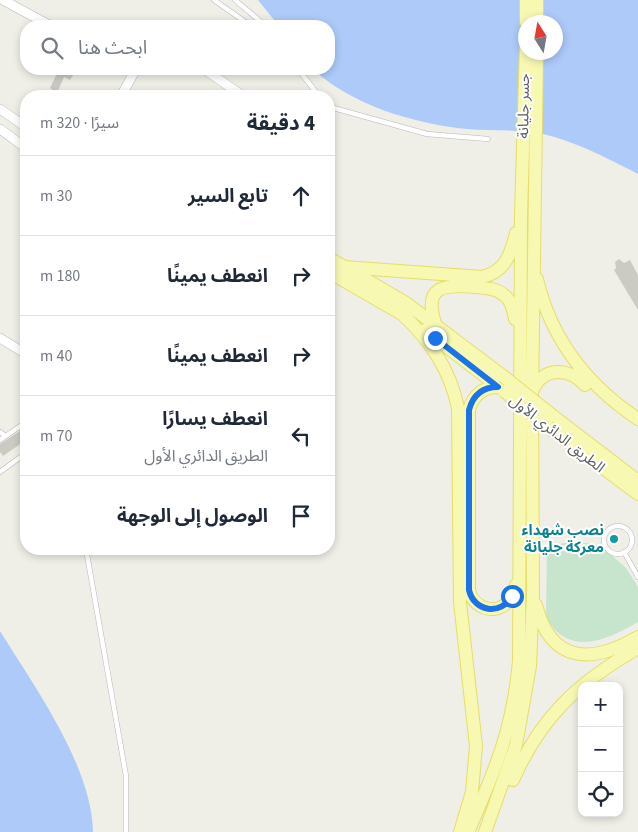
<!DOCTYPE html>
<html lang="ar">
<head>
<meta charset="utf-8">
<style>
  body { margin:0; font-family:"Source Sans 3","Noto Sans Arabic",sans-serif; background:#f6f6f7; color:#1f2937; direction:rtl }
  .controls { position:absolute; right:15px; bottom:15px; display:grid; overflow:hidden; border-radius:10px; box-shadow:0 2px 8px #0003 }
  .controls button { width:45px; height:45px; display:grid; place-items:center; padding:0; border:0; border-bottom:1px solid #e0e1e3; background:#fff; color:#1f2937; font:25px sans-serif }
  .compass { position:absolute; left:518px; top:15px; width:45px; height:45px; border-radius:50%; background:#fff; box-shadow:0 2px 8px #0003; rotate:349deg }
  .stop { position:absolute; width:15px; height:15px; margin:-11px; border:4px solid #1a73e8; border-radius:50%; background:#fff }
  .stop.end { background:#1a73e8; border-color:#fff; box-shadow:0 1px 5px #0008 }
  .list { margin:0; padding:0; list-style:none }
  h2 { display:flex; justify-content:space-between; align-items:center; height:65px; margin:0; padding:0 20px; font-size:21px }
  h2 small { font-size:16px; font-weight:400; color:#747a83 }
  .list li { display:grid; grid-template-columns:32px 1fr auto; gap:15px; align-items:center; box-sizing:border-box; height:80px; padding:0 20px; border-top:1px solid #e0e1e3 }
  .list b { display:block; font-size:19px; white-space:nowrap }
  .list p { margin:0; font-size:16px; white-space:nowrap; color:#747a83 }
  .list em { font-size:16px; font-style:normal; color:#747a83 }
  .icon { flex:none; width:28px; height:28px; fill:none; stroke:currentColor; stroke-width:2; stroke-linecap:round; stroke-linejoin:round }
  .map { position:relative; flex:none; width:638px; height:832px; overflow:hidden; direction:ltr }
  .search { position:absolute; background:#fff; box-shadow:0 2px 8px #0003; left:20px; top:20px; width:315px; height:55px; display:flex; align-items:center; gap:12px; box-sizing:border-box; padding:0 18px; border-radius:20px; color:#747a83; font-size:19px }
  .panel { position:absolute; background:#fff; box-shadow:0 2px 8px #0003; left:20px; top:90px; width:315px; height:465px; border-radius:20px; direction:rtl }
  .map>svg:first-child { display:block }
  .green { fill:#c6e5cc }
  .water { fill:#aecaf9; fill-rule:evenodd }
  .building { fill:#cbcac3 }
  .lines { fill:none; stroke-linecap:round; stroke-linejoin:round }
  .service-casing { stroke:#b7b8bc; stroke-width:5.5 }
  .minor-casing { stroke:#b7b8bc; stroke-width:10 }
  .primary-casing { stroke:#e7dc68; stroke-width:14 }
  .service { stroke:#fff; stroke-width:4.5 }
  .minor { stroke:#fff; stroke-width:9 }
  .primary { stroke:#f7f9b2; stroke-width:12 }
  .primary-bridge-casing { stroke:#e7dc68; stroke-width:14; stroke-linecap:butt }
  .primary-bridge { stroke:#f7f9b2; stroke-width:12 }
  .route { stroke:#1a73e8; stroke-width:6 }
  .culture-dot { fill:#0f9aa8; stroke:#fff; stroke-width:2 }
  .labels { text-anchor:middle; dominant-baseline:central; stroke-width:4; stroke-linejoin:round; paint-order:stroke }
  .street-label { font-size:15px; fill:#5e6066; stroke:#fff }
  .culture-label { font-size:15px; font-weight:bold; fill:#0d838f; stroke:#fff; text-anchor:end }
</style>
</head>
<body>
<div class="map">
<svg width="638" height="832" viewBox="0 0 638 832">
  <rect width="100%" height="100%" fill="#efefe7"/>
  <path class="green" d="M565 543H590L607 551 626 568 638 587V622C607 640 568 658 546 617L547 546Z"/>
  <path class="water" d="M258 0H638V174C607 158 577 142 543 134 519 129 492 131 467 129 415 124 351 105 313 69H329V26H279ZM526 22H556V52H526Z
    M0 631C34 686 92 766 93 832H0Z"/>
  <path class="building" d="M59 69H77L70 80 64 77 57 93 50 88Z
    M619 259 624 263 630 260 638 275V310L614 270 616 268 615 262Z
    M26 427V440L3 456 0 452V444Z"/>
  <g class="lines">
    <defs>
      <path id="service" d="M214 0 251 26
        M235 0 266 26
        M298 69 319 96
        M330 107 427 134 488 139
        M0 432 6 436
        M0 440 26 422
        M0 472 26 453
        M604 540a14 14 0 1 1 28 0a14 14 0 1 1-28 0Z
        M86 549 126 776V832
        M624 552 638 577"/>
      <path id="minor" d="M3 0 51 26
        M204 69 243 96
        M121 96 136 69
        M329 107H330
        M0 109 26 127
        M0 129 26 148
        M0 338 26 354"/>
      <path id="primary" d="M526 22V0
        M537 22V0
        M329 258 406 303 503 376
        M344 267 482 277C505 272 511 254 516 233
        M329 272 407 317
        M537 279C551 339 587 385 638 419
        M401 313C430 340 450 369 458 408L460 602 476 746 472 792 460 832
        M435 323C423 286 444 284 475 287 485 288 496 288 504 295 512 301 513 310 515 319
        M425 330 500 388
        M498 387C483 387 473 395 469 410V590C473 608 497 617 509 600 513 596 514 590 516 585
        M532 392C542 366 569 367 585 385
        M553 416 638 481
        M552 430 638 494
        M536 605C551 664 592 664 638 637
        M513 780C541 716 579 682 638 648
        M468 832C495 771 513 729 519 661L521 216 526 44
        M485 832 516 745 530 666 533 594 532 395 537 52"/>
    </defs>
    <use href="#service" class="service-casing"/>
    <use href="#minor" class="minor-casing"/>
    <use href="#primary" class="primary-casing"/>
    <use href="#service" class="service"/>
    <use href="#minor" class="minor"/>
    <use href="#primary" class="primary"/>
    <defs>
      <path id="primary-bridge" d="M503 376 553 416
        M504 391 552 430"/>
    </defs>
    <use href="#primary-bridge" class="primary-bridge-casing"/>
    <use href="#primary-bridge" class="primary-bridge"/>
  </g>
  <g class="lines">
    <path class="route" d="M435 338 498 387C483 387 473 395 469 410V590C474 612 501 616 512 596"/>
  </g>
  <circle class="culture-dot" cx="614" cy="539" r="5"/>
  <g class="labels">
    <g class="street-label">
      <text transform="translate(524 106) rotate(-89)">جسر جليانة</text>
      <text transform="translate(557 434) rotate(38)">الطريق الدائري الأول</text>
    </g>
    <g class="culture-label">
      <text x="604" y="530">نصب شهداء<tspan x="604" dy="17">معركة جليانة</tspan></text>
    </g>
  </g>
</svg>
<div class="controls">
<button>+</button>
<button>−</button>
<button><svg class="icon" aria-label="locate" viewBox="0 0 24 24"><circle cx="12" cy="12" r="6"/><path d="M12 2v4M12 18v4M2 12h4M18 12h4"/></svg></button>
</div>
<svg class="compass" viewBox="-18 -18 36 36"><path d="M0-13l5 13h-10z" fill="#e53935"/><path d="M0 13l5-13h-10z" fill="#747a83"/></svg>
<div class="stop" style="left:512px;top:596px"></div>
<div class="stop end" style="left:435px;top:338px"></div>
<div class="search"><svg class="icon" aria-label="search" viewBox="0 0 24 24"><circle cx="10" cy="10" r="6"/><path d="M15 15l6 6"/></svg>ابحث هنا</div>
<section class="panel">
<h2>4 دقيقة<small>سيرًا · 320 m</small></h2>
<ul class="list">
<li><svg class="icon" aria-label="ahead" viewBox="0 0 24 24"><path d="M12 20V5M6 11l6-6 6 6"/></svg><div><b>تابع السير</b></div><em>30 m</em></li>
<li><svg class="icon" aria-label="right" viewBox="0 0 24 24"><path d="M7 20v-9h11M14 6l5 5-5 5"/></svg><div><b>انعطف يمينًا</b></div><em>180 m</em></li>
<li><svg class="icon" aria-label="right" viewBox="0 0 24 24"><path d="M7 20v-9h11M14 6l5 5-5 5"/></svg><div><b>انعطف يمينًا</b></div><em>40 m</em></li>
<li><svg class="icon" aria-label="left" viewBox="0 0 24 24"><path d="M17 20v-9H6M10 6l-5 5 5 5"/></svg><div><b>انعطف يسارًا</b><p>الطريق الدائري الأول</p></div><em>70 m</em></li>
<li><svg class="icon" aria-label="arrive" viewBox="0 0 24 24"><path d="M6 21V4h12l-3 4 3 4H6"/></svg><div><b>الوصول إلى الوجهة</b></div></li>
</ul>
</section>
</div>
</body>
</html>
